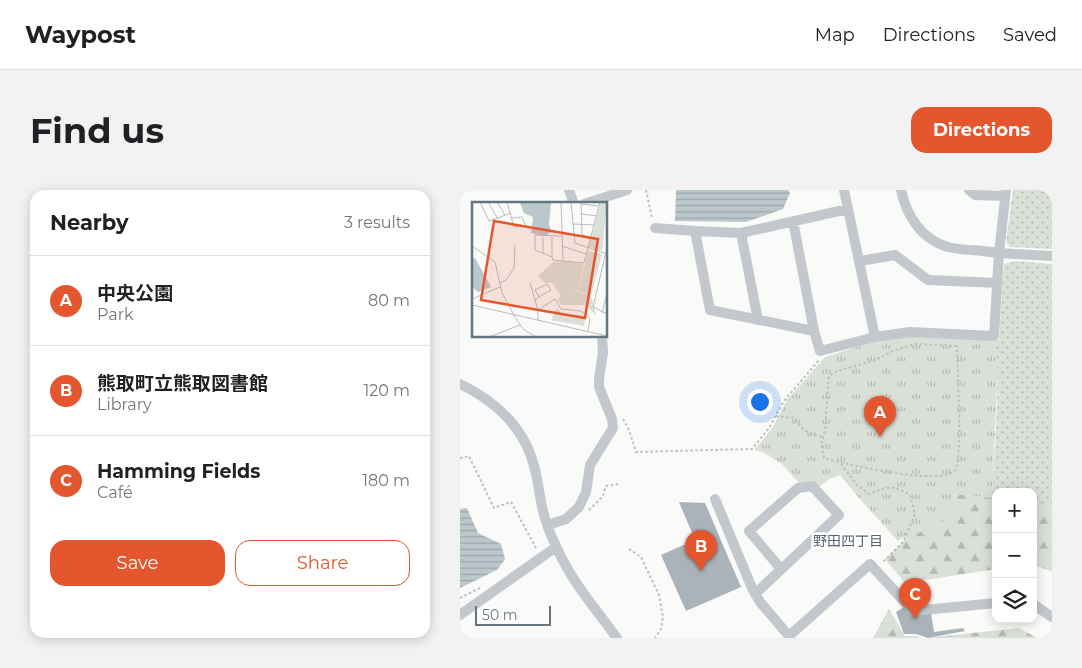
<!DOCTYPE html>
<html lang="en">
<head>
<meta charset="utf-8">
<style>
  body { margin:0; font-family:Montserrat,"Noto Sans JP",sans-serif; background:#f2f2f2; color:#202124 }
  .controls { position:absolute; right:15px; bottom:15px; display:grid; overflow:hidden; border-radius:10px; box-shadow:0 2px 12px #0003 }
  .controls button { width:45px; height:45px; display:grid; place-items:center; padding:0; border:0; border-bottom:1px solid #e0e0e0; background:#fff; color:#202124; font:25px sans-serif }
  .scale { position:absolute; left:15px; bottom:12px; width:76px; box-sizing:border-box; padding-left:5px; border:2px solid #657683; border-top:0; font-size:14px; line-height:18px; white-space:nowrap; color:#657683; -webkit-text-stroke:4px #fff; paint-order:stroke }
  .you { position:absolute; left:299px; top:211px; width:18px; height:18px; margin:-12px; border:4px solid #fff; border-radius:50%; background:#1a73e8; box-shadow:0 0 0 8px #1a73e833 }
  .badge { display:grid; place-items:center; width:32px; height:32px; border-radius:50%; background:#e4572e; color:#fff; font-size:16px; font-weight:700 }
  .pin { position:absolute; translate:-50% -41px; filter:drop-shadow(0 1px 2px #0008) }
  .pin::after { content:''; position:absolute; top:26px; width:18px; height:15px; background:inherit; clip-path:polygon(0 0,100% 0,50% 100%) }
  .list { margin:0; padding:0; list-style:none }
  h2 { display:flex; justify-content:space-between; align-items:center; height:65px; margin:0; padding:0 20px; font-size:21px }
  h2 small { font-size:16px; font-weight:400; color:#757577 }
  .list li { display:grid; grid-template-columns:32px 1fr auto; gap:15px; align-items:center; box-sizing:border-box; height:90px; padding:0 20px; border-top:1px solid #e0e0e0 }
  .list b { display:block; font-size:19px; white-space:nowrap }
  .list p { margin:0; font-size:16px; white-space:nowrap; color:#757577 }
  .list em { font-size:16px; font-style:normal; color:#757577 }
  .actions { display:flex; gap:10px; padding:15px 20px }
  .actions a { flex:1; padding:11px 0; border:1px solid #e4572e; border-radius:15px; text-align:center; font-size:18px; color:#e4572e }
  .actions .main { background:#e4572e; color:#fff }
  .icon { flex:none; width:28px; height:28px; fill:none; stroke:currentColor; stroke-width:2; stroke-linecap:round; stroke-linejoin:round }
  .map { position:relative; flex:none; width:592px; height:448px; overflow:hidden; border-radius:15px }
  header { display:flex; align-items:center; gap:30px; box-sizing:border-box; height:70px; padding:0 25px; background:#fff; border-bottom:1px solid #e0e0e0 }
  header strong { font-size:24px }
  nav { display:flex; gap:28px; margin-inline-start:auto; font-size:18px }
  .intro { display:flex; align-items:center; justify-content:space-between; box-sizing:border-box; height:120px; padding:0 30px }
  h1 { margin:0; font-size:35px }
  .button { padding:12px 22px; border-radius:15px; background:#e4572e; color:#fff; font-size:18px; font-weight:700 }
  main { display:flex; gap:30px; padding:0 30px }
  aside { flex:1; background:#fff; border-radius:15px; box-shadow:0 2px 12px #0003 }
  .map>svg:first-child { display:block }
  .grass { fill:url(#grass-dots) }
  .forest { fill:url(#forest-firs) }
  .park { fill:url(#park-tufts) }
  .water { fill:url(#water-rules) }
  .building { fill:#aab3b9 }
  .lines { fill:none; stroke-linecap:round; stroke-linejoin:round }
  .path { stroke:#bbbfc2; stroke-width:2; stroke-dasharray:2.5 2.5; stroke-linecap:butt }
  .minor { stroke:#c3c8cc; stroke-width:10 }
  .labels { text-anchor:middle; dominant-baseline:central; stroke-width:5; stroke-linejoin:round; paint-order:stroke }
  .neighbourhood-label { font-size:14px; fill:#57646e; stroke:#fff }
  .inset-road { fill:none; stroke:#b5bdc2; stroke-width:1 }
  .view { fill:#e4572e; fill-opacity:0.15; stroke:#e4572e; stroke-width:2.5 }
  .inset-edge { fill:none; stroke:#657683; stroke-width:2.5 }
</style>
</head>
<body>
<header>
<strong>Waypost</strong>
<nav><a>Map</a><a>Directions</a><a>Saved</a></nav>
</header>
<div class="intro"><h1>Find us</h1><a class="button">Directions</a></div>
<main>
<aside>
<h2>Nearby<small>3 results</small></h2>
<ul class="list">
<li><span class="badge">A</span><div><b>中央公園</b><p>Park</p></div><em>80 m</em></li>
<li><span class="badge">B</span><div><b>熊取町立熊取図書館</b><p>Library</p></div><em>120 m</em></li>
<li><span class="badge">C</span><div><b>Hamming Fields</b><p>Café</p></div><em>180 m</em></li>
</ul>
<div class="actions"><a class="main">Save</a><a>Share</a></div>
</aside>
<div class="map">
<svg width="592" height="448" viewBox="0 0 592 448">
  <defs>
    <pattern id="grass-dots" width="8" height="8" patternUnits="userSpaceOnUse" patternTransform="scale(1.25)"><rect width="8" height="8" fill="#dadfd7"/><path d="M2 2h.1M6 6h.1" fill="none" stroke="#b4b9b4" stroke-width="1.8" stroke-linecap="round"/></pattern>
    <pattern id="forest-firs" width="22" height="20" patternUnits="userSpaceOnUse" patternTransform="scale(1.25)"><rect width="22" height="20" fill="#dadfd7"/><path d="M5 1l3.5 6h-7zM16 11l3.5 6h-7z" fill="#b4b9b4"/></pattern>
    <pattern id="park-tufts" width="24" height="20" patternUnits="userSpaceOnUse" patternTransform="scale(1.25)"><rect width="24" height="20" fill="#dadfd7"/><path d="M3 7l-1-3M5 7V3M7 7l1-3M15 17l-1-3M17 17v-4M19 17l1-3" fill="none" stroke="#b4b9b4"/></pattern>
    <pattern id="water-rules" width="6" height="5" patternUnits="userSpaceOnUse" patternTransform="scale(1.25)"><rect width="6" height="5" fill="#bbc7cb"/><path d="M0 2.5h6" fill="none" stroke="#9ca6aa"/></pattern>
  </defs>
  <rect width="100%" height="100%" fill="#fafaf8"/>
  <path class="grass" d="M553 0H592V59L550 57 546 52Z
    M555 71 592 74V317L573 314V302H536V308H532C534 258 541 199 535 150H539L544 74Z"/>
  <path class="forest" d="M496 304 536 308V379L459 391 450 399 425 369 443 352 455 324Z
    M573 314 592 317V382L580 377H573Z
    M429 419 445 446H457L460 448H413Z
    M559 438 577 448H467Z"/>
  <path class="park" d="M450 146 535 150 538 173 532 308 496 304 493 324C483 332 470 340 457 343 449 345 445 345 438 351L399 308 380 285 369 289 358 298 340 294 322 274 302 262 294 260 311 240 327 210 365 167 409 153Z"/>
  <path class="water" d="M216 0H328L330 3 323 19 286 32 215 31Z
    M7 318 18 343 41 354 45 369 37 380 0 398V319Z"/>
  <path class="building" d="M219 312 245 313 281 397 226 421 201 365 235 350Z
    M446 416 471 423 474 442 503 438 505 441 468 448 456 444H444L436 422Z"/>
  <g class="lines">
    <path class="path" d="M186 0 192 28
      M497 156 456 154 435 160 413 171 374 182 369 186 368 194 365 241 361 254 364 268C384 274 483 297 495 280 503 270 497 174 497 155
      M316 226 333 228 343 239 351 244 363 247
      M163 229 169 240 176 262 292 259 309 238 324 211 359 170
      M0 268 9 266 34 318 51 312 76 358
      M381 274 397 295 409 304C427 297 432 294 450 305L455 324 443 352 422 373
      M129 320 143 306 146 296 159 294
      M169 359 181 367 199 405 203 427 201 439 195 448
      M0 408 20 398
      M0 448H2"/>
    <path class="minor" d="M109 0 114 14
      M384 0 415 147
      M441 0C446 25 462 50 488 57 499 60 511 60 522 61 546 64 569 65 592 66
      M509 0 515 5 545 6
      M124 14 167 0
      M333 31 354 141 360 161 415 147 450 142 534 146 539 63 546 0
      M195 38 235 41
      M281 43 298 130
      M400 71 435 65 468 90 538 93
      M354 141 250 120 235 41 281 43 388 19
      M0 194C35 211 64 237 74 276 78 289 79 303 82 317 85 330 90 344 96 356 111 391 135 418 157 448
      M255 309 292 398 300 412 329 446
      M88 335 106 329 119 317 126 302 130 275 153 238 152 229 139 197V189L143 163 142 146
      M295 404 379 325 352 296 338 298 289 341 321 379
      M573 414 592 427
      M0 425 96 357
      M330 448 329 446 410 374 453 421 536 413"/>
  </g>
  <g class="labels">
    <g class="neighbourhood-label">
      <text x="388" y="351">野田四丁目</text>
    </g>
  </g>
  <g transform="translate(12 12)">
    <rect width="135" height="135" fill="#fafaf8"/>
    <path d="M129 0H135L130 49 117 45ZM116 49 130 52 119 94 106 89Z" fill="#dadfd7"/>
    <path d="M96 87 119 94 124 113 113 103H89L86 97ZM85 106 90 112 107 113 113 118 112 124 79 118Z" fill="#dadfd7"/>
    <path d="M90 59 112 62 106 89 100 88 89 94 80 81H73L66 74 81 60Z" fill="#dadfd7"/>
    <path d="M79 0 77 23 80 30 72 34 59 31 61 15 52 11 48 1ZM3 56 19 85 6 90 0 85V57Z" fill="#bbc7cb"/>
    <path class="inset-road" d="M8 0 17 19 39 11M16 0 26 17M25 0 33 13M35 0 42 25 54 24 50 15 40 16M89 0 91 58M99 0 103 41 135 52M109 0 110 32 118 37M109 2 127 4M109 12 125 14M100 22 122 23M90 34 63 33V48L80 55 81 58 112 61 128 0M71 35V51M80 35V55M0 44 23 60 30 91 43 115 51 127 64 135M90 44 114 52M135 46 121 105 135 112M28 81 34 78 42 66 43 43M58 81 66 108M0 97 28 85M62 99 67 95 79 88 75 82 63 88 67 95M0 103 135 134M130 111 135 92M66 118V108L83 97 89 107 109 109 118 117 116 129M17 135 48 123"/>
    <path class="view" d="M22 19 126 37 113 116 9 98Z"/>
    <rect width="135" height="135" class="inset-edge"/>
  </g>
</svg>
<div class="controls">
<button>+</button>
<button>−</button>
<button><svg class="icon" aria-label="layers" viewBox="0 0 24 24"><path d="M12 4l9 5-9 5-9-5zM3 14l9 5 9-5"/></svg></button>
</div>
<div class="scale">50 m</div>
<div class="you"></div>
<div class="pin badge" style="left:420px;top:247px">A</div>
<div class="pin badge" style="left:241px;top:381px">B</div>
<div class="pin badge" style="left:455px;top:429px">C</div>
</div>
</main>
</body>
</html>
